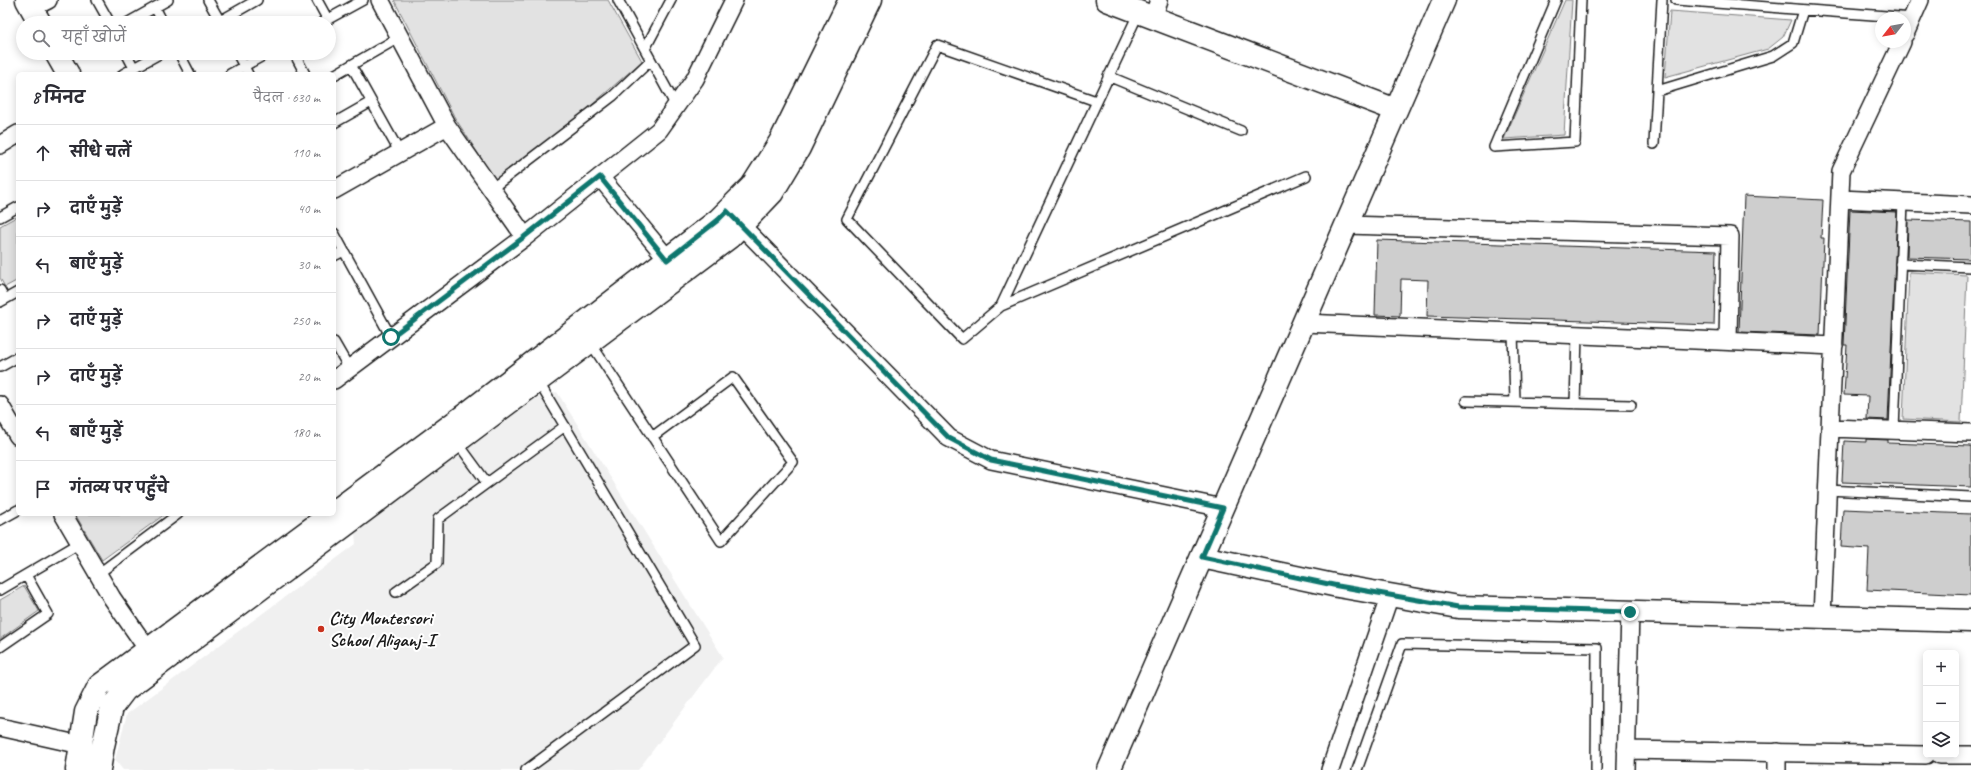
<!DOCTYPE html>
<html lang="hi">
<head>
<meta charset="utf-8">
<style>
  body { margin:0; font-family:Caveat,"Playpen Sans Deva",sans-serif; background:#f2f2f3; color:#2b2b33 }
  .controls { position:absolute; right:12px; bottom:12px; display:grid; overflow:hidden; border-radius:6px; box-shadow:0 2px 10px #0003 }
  .controls button { width:36px; height:36px; display:grid; place-items:center; padding:0; border:0; border-bottom:1px solid #e1e1e2; background:#fff; color:#2b2b33; font:20px sans-serif }
  .compass { position:absolute; left:1875px; top:12px; width:36px; height:36px; border-radius:50%; background:#fff; box-shadow:0 2px 10px #0003; rotate:239deg }
  .stop { position:absolute; width:12px; height:12px; margin:-9px; border:3px solid #0f766e; border-radius:50%; background:#fff }
  .stop.end { background:#0f766e; border-color:#fff; box-shadow:0 1px 4px #0008 }
  .list { margin:0; padding:0; list-style:none }
  h2 { display:flex; justify-content:space-between; align-items:center; height:52px; margin:0; padding:0 16px; font-size:17px }
  h2 small { font-size:13px; font-weight:400; color:#7c7c81 }
  .list li { display:grid; grid-template-columns:26px 1fr auto; gap:12px; align-items:center; box-sizing:border-box; height:56px; padding:0 16px; border-top:1px solid #e1e1e2 }
  .list b { display:block; font-size:15px; white-space:nowrap }
  .list em { font-size:13px; font-style:normal; color:#7c7c81 }
  .icon { flex:none; width:22px; height:22px; fill:none; stroke:currentColor; stroke-width:2; stroke-linecap:round; stroke-linejoin:round }
  .map { position:relative; flex:none; width:1971px; height:770px; overflow:hidden }
  .search { position:absolute; background:#fff; box-shadow:0 2px 10px #0003; left:16px; top:16px; width:320px; height:44px; display:flex; align-items:center; gap:10px; box-sizing:border-box; padding:0 14px; border-radius:22px; color:#7c7c81; font-size:15px }
  .panel { position:absolute; background:#fff; box-shadow:0 2px 10px #0003; left:16px; top:72px; width:320px; height:444px; border-radius:6px }
  .map>svg:first-child { display:block }
  .built { fill:#f0f0f0 }
  .green { fill:#e2e2e2; stroke:#7f7f7f }
  .building { fill:#cecece; stroke:#1c1c1c }
  .lines { fill:none; stroke-linecap:round; stroke-linejoin:round }
  .lane-casing { stroke:#1c1c1c; stroke-width:12 }
  .street-casing { stroke:#1c1c1c; stroke-width:20 }
  .secondary-casing { stroke:#1c1c1c; stroke-width:25 }
  .lane { stroke:#fff; stroke-width:9 }
  .street { stroke:#fff; stroke-width:17 }
  .secondary { stroke:#fff; stroke-width:22 }
  .route { stroke:#0f766e; stroke-width:5 }
  .poi-dot { fill:#c8321e; stroke:#fff; stroke-width:1.5 }
  .labels { text-anchor:middle; dominant-baseline:central; stroke-width:4; stroke-linejoin:round; paint-order:stroke }
  .poi-label { font-size:19px; font-weight:bold; fill:#1c1c1c; stroke:#fff; text-anchor:start }
</style>
</head>
<body>
<div class="map">
<svg width="1971" height="770" viewBox="0 0 1971 770">
  <rect width="100%" height="100%" fill="#fff"/>
  <filter id="ink" filterUnits="userSpaceOnUse"><feTurbulence type="fractalNoise" baseFrequency=".025" numOctaves="2"/><feDisplacementMap in="SourceGraphic" scale="8" xChannelSelector="R" yChannelSelector="G"/><feConvolveMatrix kernelMatrix="1 2 1 2 8 2 1 2 1" color-interpolation-filters="sRGB"/></filter>
  <g filter="url(#ink)">
    <path class="built" d="M557 392 723 657 638 770H123L115 760 127 714 356 544 355 533 535 399Z"/>
    <path class="green" d="M394 0H608L642 61 569 125 496 181 455 118Z
      M1565 0H1572L1564 135 1504 139Z
      M1670 11 1791 20 1783 37 1768 49 1665 77Z
      M18 216V280L5 287 0 278V226Z
      M1909 272 1967 275 1961 422 1903 419Z
      M75 514H165L102 560Z
      M24 586 39 611 0 639V600Z"/>
    <path class="building" d="M1744 196 1823 200 1821 238H1824L1820 335 1739 332Z
      M1850 210 1897 212 1888 420 1867 419 1868 396 1844 395 1847 345H1844Z
      M1908 220 1971 222V259L1907 257Z
      M1377 240 1716 251 1714 325 1427 316 1428 280 1401 279 1400 316 1375 315Z
      M1866 439 1888 440V443L1971 446V487L1842 482 1844 441 1866 442Z
      M1843 509 1971 514V595L1867 590 1869 549 1841 547Z"/>
    <g class="lines">
      <defs>
        <path id="lane" d="M97 0 110 23
          M208 0 221 23
          M317 0 328 20
          M618 0 676 106
          M1556 0 1494 147 1575 142 1581 0
          M1676 0 1913 18
          M155 7 163 23
          M220 21 257 0
          M127 23 168 0
          M321 23 363 0
          M645 49 671 0
          M126 53 134 68
          M179 53 190 74
          M237 53 248 74
          M294 53 305 74
          M351 65 400 153
          M123 74 161 53
          M230 74 268 53
          M334 75 400 37
          M1108 76 1241 131
          M1657 91 1773 56 1793 43 1803 10
          M1096 101 937 45 847 219 962 339 1001 306 1139 12
          M334 123 371 102
          M1654 144 1662 0
          M491 189 613 96 651 60
          M0 217 18 207
          M334 233 391 337
          M334 256 344 251
          M1900 264 1971 267
          M0 290 5 299
          M0 302 18 292
          M1001 306 1306 176
          M1513 332 1515 402
          M334 342 349 368
          M590 342 721 541 793 462 733 377 652 437
          M0 367 18 357
          M1466 401 1631 405
          M1575 404 1577 335
          M1894 430 1903 202
          M457 442 487 483
          M1827 490 1971 497
          M0 520 18 510
          M98 574 178 514
          M0 590 80 543
          M396 592 437 563 438 519 565 426
          M0 647 48 614 26 575
          M526 770 695 645 538 381
          M1357 770 1402 644 1597 648 1596 770"/>
        <path id="street" d="M380 0 447 126 525 237
          M32 8 48 0
          M1153 18 1159 0
          M1905 34 1920 0
          M0 145 18 134
          M600 177 675 268
          M334 190 447 126
          M1840 199 1971 205
          M733 217 949 438 991 460 1223 508
          M1346 225 1730 236 1728 341
          M1304 323 1834 346
          M334 380 525 237 659 130 695 79 734 0
          M0 405 18 436
          M1830 428 1971 433
          M63 514 112 598 155 660
          M1822 617 1841 171 1902 42
          M0 727 81 745
          M1626 750 1926 755
          M1940 755H1971
          M1330 770 1390 595
          M1626 770 1630 611
          M1777 770V752"/>
        <path id="secondary" d="M27 0 40 23
          M1107 0 1396 110
          M56 53 68 74
          M334 512 470 411 718 220 752 186 780 142 850 0
          M1202 557 1338 586 1458 607 1971 621
          M77 770 86 712 99 686 331 514
          M99 770 103 746 112 707 125 690 730 237 772 193 799 148 870 0
          M1109 770 1444 0"/>
      </defs>
      <use href="#lane" class="lane-casing"/>
      <use href="#street" class="street-casing"/>
      <use href="#secondary" class="secondary-casing"/>
      <use href="#lane" class="lane"/>
      <use href="#street" class="street"/>
      <use href="#secondary" class="secondary"/>
    </g>
  </g>
  <g class="lines" filter="url(#ink)">
    <path class="route" d="M391 337 524 237 600 177 667 260 718 220 727 211 949 438 991 460 1223 508 1202 557 1338 586 1458 607 1630 612"/>
  </g>
  <circle class="poi-dot" cx="321" cy="629" r="4"/>
  <g class="labels">
    <g class="poi-label">
      <text x="329" y="618">City Montessori<tspan x="329" dy="22">School Aliganj-I</tspan></text>
    </g>
  </g>
</svg>
<div class="controls">
<button>+</button>
<button>−</button>
<button><svg class="icon" aria-label="layers" viewBox="0 0 24 24"><path d="M12 4l9 5-9 5-9-5zM3 14l9 5 9-5"/></svg></button>
</div>
<svg class="compass" viewBox="-18 -18 36 36"><path d="M0-13l5 13h-10z" fill="#e53935"/><path d="M0 13l5-13h-10z" fill="#7c7c81"/></svg>
<div class="stop" style="left:391px;top:337px"></div>
<div class="stop end" style="left:1630px;top:612px"></div>
<div class="search"><svg class="icon" aria-label="search" viewBox="0 0 24 24"><circle cx="10" cy="10" r="6"/><path d="M15 15l6 6"/></svg>यहाँ खोजें</div>
<section class="panel">
<h2>8 मिनट<small>पैदल · 630 m</small></h2>
<ul class="list">
<li><svg class="icon" aria-label="ahead" viewBox="0 0 24 24"><path d="M12 20V5M6 11l6-6 6 6"/></svg><div><b>सीधे चलें</b></div><em>110 m</em></li>
<li><svg class="icon" aria-label="right" viewBox="0 0 24 24"><path d="M7 20v-9h11M14 6l5 5-5 5"/></svg><div><b>दाएँ मुड़ें</b></div><em>40 m</em></li>
<li><svg class="icon" aria-label="left" viewBox="0 0 24 24"><path d="M17 20v-9H6M10 6l-5 5 5 5"/></svg><div><b>बाएँ मुड़ें</b></div><em>30 m</em></li>
<li><svg class="icon" aria-label="right" viewBox="0 0 24 24"><path d="M7 20v-9h11M14 6l5 5-5 5"/></svg><div><b>दाएँ मुड़ें</b></div><em>250 m</em></li>
<li><svg class="icon" aria-label="right" viewBox="0 0 24 24"><path d="M7 20v-9h11M14 6l5 5-5 5"/></svg><div><b>दाएँ मुड़ें</b></div><em>20 m</em></li>
<li><svg class="icon" aria-label="left" viewBox="0 0 24 24"><path d="M17 20v-9H6M10 6l-5 5 5 5"/></svg><div><b>बाएँ मुड़ें</b></div><em>180 m</em></li>
<li><svg class="icon" aria-label="arrive" viewBox="0 0 24 24"><path d="M6 21V4h12l-3 4 3 4H6"/></svg><div><b>गंतव्य पर पहुँचे</b></div></li>
</ul>
</section>
</div>
</body>
</html>
